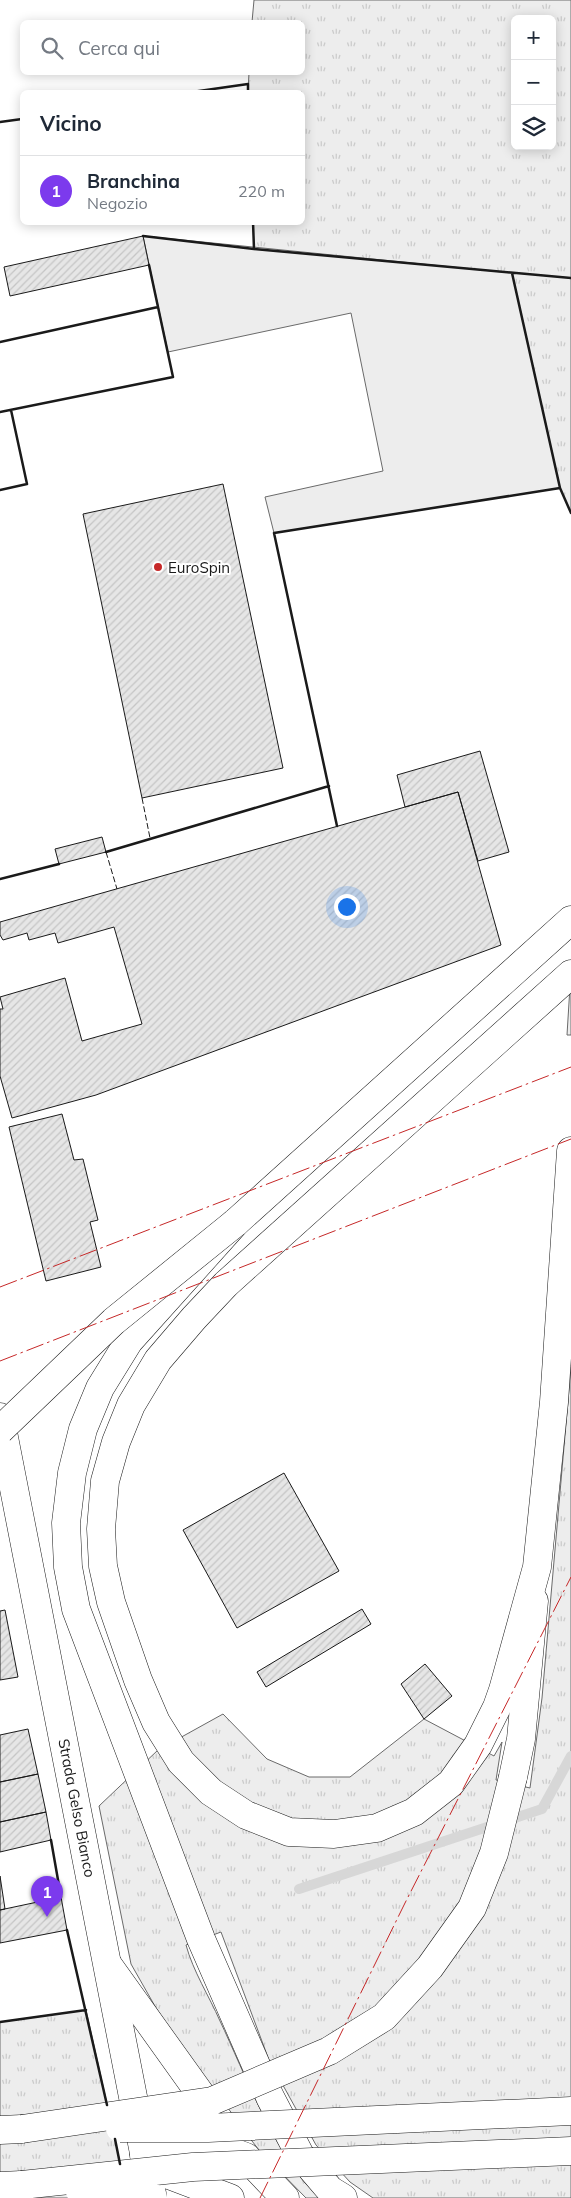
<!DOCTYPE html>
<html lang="it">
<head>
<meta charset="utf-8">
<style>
  body { margin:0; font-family:Mulish,sans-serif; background:#f6f6f7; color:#1f2937 }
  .controls { position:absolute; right:15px; top:15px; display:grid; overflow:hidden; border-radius:8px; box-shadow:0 2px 12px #0003 }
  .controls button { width:45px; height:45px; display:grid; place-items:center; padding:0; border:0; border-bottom:1px solid #e0e1e3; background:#fff; color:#1f2937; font:25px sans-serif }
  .you { position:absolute; left:346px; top:906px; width:18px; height:18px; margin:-12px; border:4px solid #fff; border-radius:50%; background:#1a73e8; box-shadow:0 0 0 8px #1a73e833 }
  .badge { display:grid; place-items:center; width:32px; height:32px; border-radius:50%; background:#7c3aed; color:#fff; font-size:16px; font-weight:700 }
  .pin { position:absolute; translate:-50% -41px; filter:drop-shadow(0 1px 2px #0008) }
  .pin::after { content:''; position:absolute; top:26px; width:18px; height:15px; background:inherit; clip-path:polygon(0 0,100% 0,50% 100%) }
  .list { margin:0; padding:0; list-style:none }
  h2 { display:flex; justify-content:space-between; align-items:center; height:65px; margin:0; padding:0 20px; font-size:21px }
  h2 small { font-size:16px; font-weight:400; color:#747a83 }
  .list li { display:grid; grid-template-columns:32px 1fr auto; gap:15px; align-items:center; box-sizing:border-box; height:70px; padding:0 20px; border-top:1px solid #e0e1e3 }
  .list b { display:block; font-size:19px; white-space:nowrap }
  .list p { margin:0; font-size:16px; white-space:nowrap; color:#747a83 }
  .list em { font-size:16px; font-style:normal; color:#747a83 }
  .icon { flex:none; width:28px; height:28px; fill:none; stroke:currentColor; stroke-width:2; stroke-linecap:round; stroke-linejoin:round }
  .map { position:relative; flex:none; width:571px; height:2198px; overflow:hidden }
  .search { position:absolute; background:#fff; box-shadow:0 2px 12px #0003; left:20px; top:20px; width:285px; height:55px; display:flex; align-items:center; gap:12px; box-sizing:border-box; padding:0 18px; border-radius:8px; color:#747a83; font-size:19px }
  .panel { position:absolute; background:#fff; box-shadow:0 2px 12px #0003; left:20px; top:90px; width:285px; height:135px; border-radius:8px }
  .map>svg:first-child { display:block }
  .grass { fill:url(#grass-tufts); stroke:#6a6a6a; fill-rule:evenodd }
  .built { fill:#ededed; stroke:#6a6a6a }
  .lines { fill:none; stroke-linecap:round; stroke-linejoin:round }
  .stream { stroke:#d7d7d7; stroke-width:10 }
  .building { fill:url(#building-hatch); stroke:#1a1a1a }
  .secondary-casing { stroke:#1a1a1a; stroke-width:29 }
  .primary-casing { stroke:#1a1a1a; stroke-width:29 }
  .secondary { stroke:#fff; stroke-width:28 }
  .primary { stroke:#fff; stroke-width:28 }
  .secondary-bridge-casing { stroke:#1a1a1a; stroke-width:29; stroke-linecap:butt }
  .secondary-bridge { stroke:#fff; stroke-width:28 }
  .fence { stroke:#1a1a1a; stroke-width:1; stroke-dasharray:6 2.5; stroke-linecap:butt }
  .wall { stroke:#1a1a1a; stroke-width:2.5 }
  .power { stroke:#c62828; stroke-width:1; stroke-dasharray:18 4 2.5 4; stroke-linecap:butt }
  .poi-dot { fill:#c62828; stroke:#fff; stroke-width:2 }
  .labels { text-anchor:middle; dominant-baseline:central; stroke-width:4; stroke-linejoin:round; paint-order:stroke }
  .poi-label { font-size:15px; fill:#1a1a1a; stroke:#fff; text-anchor:start }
  .street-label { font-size:15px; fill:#1a1a1a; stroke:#fff }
</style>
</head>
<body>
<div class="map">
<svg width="571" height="2198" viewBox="0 0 571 2198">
  <defs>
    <pattern id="grass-tufts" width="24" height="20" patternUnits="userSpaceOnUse" patternTransform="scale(1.25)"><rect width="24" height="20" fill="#ededed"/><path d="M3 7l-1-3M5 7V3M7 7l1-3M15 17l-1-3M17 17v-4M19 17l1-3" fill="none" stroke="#cbcbcb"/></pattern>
    <pattern id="building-hatch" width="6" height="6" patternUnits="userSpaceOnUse" patternTransform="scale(1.25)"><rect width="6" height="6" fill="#e6e6e6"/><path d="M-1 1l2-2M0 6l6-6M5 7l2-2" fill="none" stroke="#c5c5c5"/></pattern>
  </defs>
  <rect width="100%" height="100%" fill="#fff"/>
  <path class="grass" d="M254 0H571V513L560 488 512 273 254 249 253 223 302 222V92H248L249 73 302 72V22H252ZM515 19H552V146H515Z
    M571 970V1035H567Z
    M571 1367V2198H373L350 2182 316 2145 269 2060 221 1932 186 1945C193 1971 209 1996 220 2021 243 2069 280 2168 321 2198H306L259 2150 203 2078 156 2008 131 1964 99 1806 158 1750 223 1714 267 1759 309 1777H350L424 1719 494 1756 502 1742 496 1780 530 1788 542 1698Z
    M86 2010 128 2198H0V2022Z"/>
  <path class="built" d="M143 236 512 273 560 488 274 533 265 497 383 471 351 313 168 352Z"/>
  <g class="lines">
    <path class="stream" d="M299 1889 542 1809 571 1756"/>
  </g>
  <path class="building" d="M143 236 149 265 10 296 4 267Z
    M223 484 283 768 142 798 83 514Z
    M480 751 509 852 478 861 458 792 405 807 397 775Z
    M458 792 501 945 96 1095 12 1118 0 1076V1009H3L0 997 65 978 82 1041 142 1024 114 927 58 943 55 933 29 940 27 933 3 940 0 935V922Z
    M102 837 106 852 59 864 55 849Z
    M62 1114 74 1160 83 1159 98 1220 90 1222 101 1267 46 1281 9 1127Z
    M284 1473 339 1571 237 1628 183 1530Z
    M362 1609 371 1624 266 1687 257 1672Z
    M5 1610 18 1677 0 1680V1611Z
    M425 1664 452 1696 424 1719 401 1684Z
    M28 1729 38 1774 0 1782V1735Z
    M38 1774 46 1812 0 1822V1782Z
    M46 1812 51 1840 0 1852V1822Z
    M0 1876 5 1909 0 1910Z
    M61 1897 67 1930 0 1943V1910Z"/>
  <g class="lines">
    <defs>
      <path id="secondary" d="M513 1777 521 1739 534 1601
        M108 1965 219 2120
        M0 2130 22 2129
        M0 2186 22 2185
        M230 2198 161 2172 144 2155 168 2142 197 2139 246 2157 285 2198"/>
      <path id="primary" d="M571 974 226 1284 194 1318 158 1360 131 1405 116 1442 105 1481 101 1529 103 1566 111 1602 138 1680 156 1722 181 1762 211 1792 246 1815 289 1832 334 1834 377 1828 414 1812 451 1783 478 1745 497 1707 503 1690 537 1567 554 1402 571 1151
        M0 1417 152 2194
        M343 2198 330 2190 300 2155 270 2097 201 1939 76 1609 68 1567 66 1523 72 1473 83 1429 100 1388 129 1341 235 1223 571 920"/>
    </defs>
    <use href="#secondary" class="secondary-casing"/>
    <use href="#primary" class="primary-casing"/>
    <use href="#secondary" class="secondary"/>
    <use href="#primary" class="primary"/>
    <defs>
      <path id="secondary-bridge" d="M0 1430 114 1321 235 1223
        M120 2128H208L571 2111
        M22 2129 212 2101 329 2051 384 2017 430 1967 472 1908 494 1853 513 1777
        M22 2185 193 2167 571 2151
        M80 2191 153 2198"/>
    </defs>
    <use href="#secondary-bridge" class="secondary-bridge-casing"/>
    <use href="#secondary-bridge" class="secondary-bridge"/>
    <path class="fence" d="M142 798 150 838
      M106 852 117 889"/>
    <path class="wall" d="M192 92 248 84V92
      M0 122 22 119
      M143 236 254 249 253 222
      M254 249 571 278
      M512 273 560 488 571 513
      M0 342 158 307
      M0 412 173 377 149 265
      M0 490 27 484 11 410
      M337 826 274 533 560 488
      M106 852 329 786
      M0 879 59 864
      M51 1840 61 1897
      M67 1930 107 2105
      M0 2022 86 2010
      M115 2139 120 2164"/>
    <path class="power" d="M0 1287 571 1067
      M0 1361 571 1139
      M260 2198 405 1903 571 1577"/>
  </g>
  <circle class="poi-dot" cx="158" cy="567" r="5"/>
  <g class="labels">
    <g class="poi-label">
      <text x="168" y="567">EuroSpin</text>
    </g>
    <g class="street-label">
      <text transform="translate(77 1808) rotate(79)">Strada Gelso Bianco</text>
    </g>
  </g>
</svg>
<div class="controls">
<button>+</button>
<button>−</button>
<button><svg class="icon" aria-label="layers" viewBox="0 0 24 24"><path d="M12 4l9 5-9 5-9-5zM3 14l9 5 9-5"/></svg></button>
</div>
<div class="you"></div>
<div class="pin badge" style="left:47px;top:1917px">1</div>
<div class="search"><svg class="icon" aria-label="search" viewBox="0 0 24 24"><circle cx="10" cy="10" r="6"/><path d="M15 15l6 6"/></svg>Cerca qui</div>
<section class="panel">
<h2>Vicino<small></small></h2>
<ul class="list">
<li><span class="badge">1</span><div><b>Branchina</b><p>Negozio</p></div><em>220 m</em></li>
</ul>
</section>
</div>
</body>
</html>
